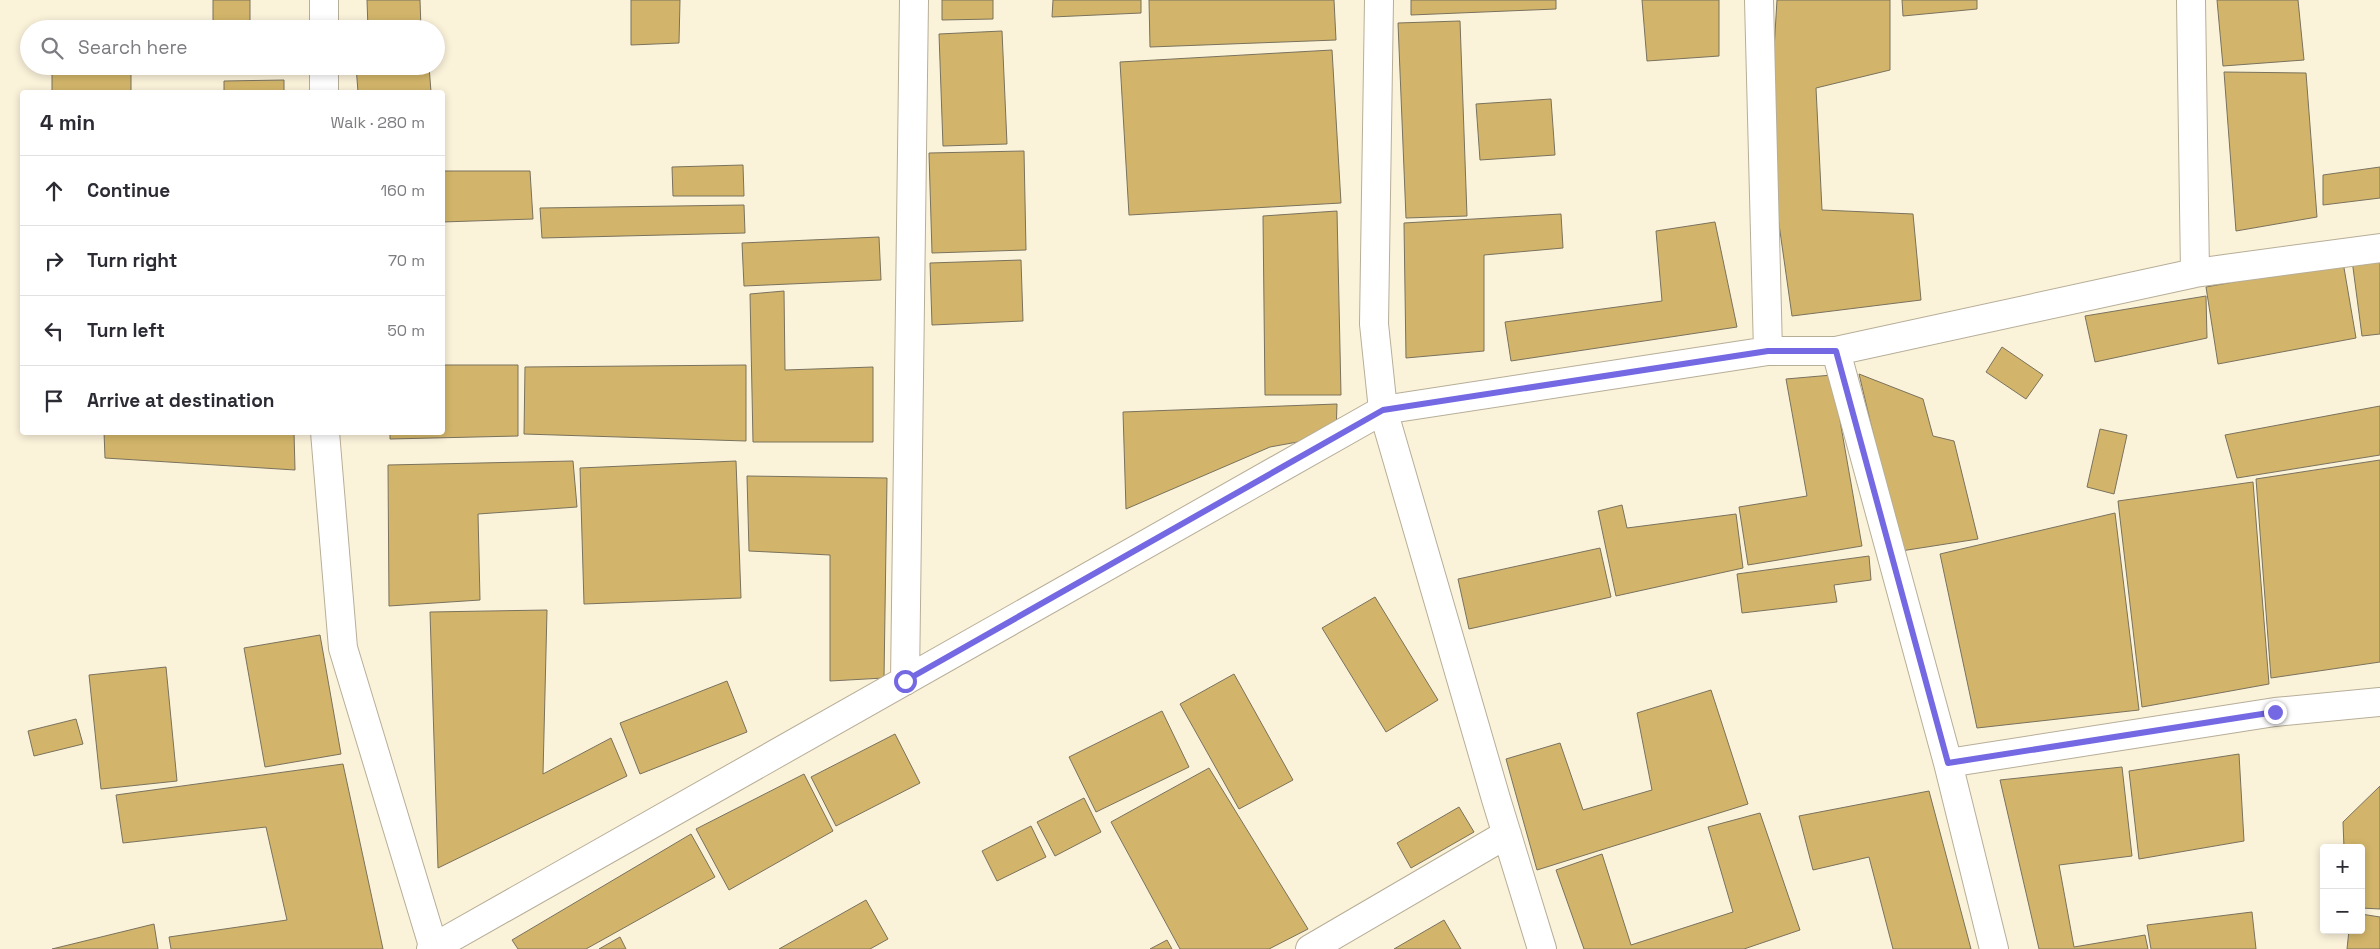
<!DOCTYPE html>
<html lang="en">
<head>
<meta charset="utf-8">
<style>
  body { margin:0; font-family:"Space Grotesk",sans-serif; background:#f2f2f3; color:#2b2b33 }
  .controls { position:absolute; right:15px; bottom:15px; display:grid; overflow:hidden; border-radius:5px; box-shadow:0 2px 8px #0003 }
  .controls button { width:45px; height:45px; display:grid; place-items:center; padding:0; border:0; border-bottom:1px solid #e1e1e2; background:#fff; color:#2b2b33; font:25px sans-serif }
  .stop { position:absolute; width:15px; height:15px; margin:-11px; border:4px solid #7468e3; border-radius:50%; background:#fff }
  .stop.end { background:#7468e3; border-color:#fff; box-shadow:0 1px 5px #0008 }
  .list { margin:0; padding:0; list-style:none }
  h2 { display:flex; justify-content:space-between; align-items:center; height:65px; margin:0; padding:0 20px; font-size:21px }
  h2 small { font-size:16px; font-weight:400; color:#7c7c81 }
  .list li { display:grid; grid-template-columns:32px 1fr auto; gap:15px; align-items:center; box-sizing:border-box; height:70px; padding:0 20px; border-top:1px solid #e1e1e2 }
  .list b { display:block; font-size:19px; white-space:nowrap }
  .list em { font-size:16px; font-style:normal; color:#7c7c81 }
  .icon { flex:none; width:28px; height:28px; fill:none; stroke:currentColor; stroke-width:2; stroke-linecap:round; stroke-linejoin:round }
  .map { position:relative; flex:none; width:2380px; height:949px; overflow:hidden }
  .search { position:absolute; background:#fff; box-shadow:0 2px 8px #0003; left:20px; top:20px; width:425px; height:55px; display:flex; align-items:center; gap:12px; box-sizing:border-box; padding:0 18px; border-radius:28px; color:#7c7c81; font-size:19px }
  .panel { position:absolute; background:#fff; box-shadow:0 2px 8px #0003; left:20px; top:90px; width:425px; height:345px; border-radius:5px }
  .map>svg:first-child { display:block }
  .building { fill:#d2b56a; stroke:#7a725d }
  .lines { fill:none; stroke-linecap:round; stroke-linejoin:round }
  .street-casing { stroke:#b7ae98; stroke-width:30 }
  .street { stroke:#fff; stroke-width:28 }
  .route { stroke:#7468e3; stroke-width:6 }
</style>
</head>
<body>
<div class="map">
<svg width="2380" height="949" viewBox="0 0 2380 949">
  <rect width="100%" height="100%" fill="#fbf2da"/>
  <path class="building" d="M213 0H250V29H213Z
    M367 0H420L421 29H368Z
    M631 0H680L679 43 631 45Z
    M942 0H993V19L942 20Z
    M1053 0H1141V13L1052 17Z
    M1149 0H1334L1336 40 1150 47Z
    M1411 0H1556V9L1411 15Z
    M1642 0H1719V56L1647 61Z
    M1777 0H1890V70L1816 88 1822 210 1913 214 1921 300 1792 316 1777 210 1773 66Z
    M1902 0H1977V9L1903 16Z
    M2217 0H2298L2304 60 2223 66Z
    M1460 21 1467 216 1406 218 1398 23Z
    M1002 31 1007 144 943 146 939 34Z
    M1332 50 1341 203 1129 215 1120 62Z
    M52 66H131V92H52Z
    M356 66H429L431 92H358Z
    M2224 72 2306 73 2317 217 2236 231Z
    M284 80V92H224V81Z
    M1551 99 1555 155 1480 160 1476 104Z
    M1024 151 1026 250 932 253 929 153Z
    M743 165 744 196H673L672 167Z
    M2380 167V198L2323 205V175Z
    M442 171H530L533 219 442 222Z
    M744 205 745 233 542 238 540 208Z
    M1337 211 1341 395H1265L1263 216Z
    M1561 214 1563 248 1484 255V351L1406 358 1404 223Z
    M1715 222 1737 327 1511 361 1505 322 1662 301 1656 231Z
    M879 237 881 280 744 286 742 243Z
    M2380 256V334L2362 336 2352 260Z
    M1021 260 1023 321 932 325 930 263Z
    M2343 262 2356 338 2218 364 2206 287Z
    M784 291 785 370 873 367V442H753L750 294Z
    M2206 296 2207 338 2095 362 2085 316Z
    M2002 347 2043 375 2026 399 1986 372Z
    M442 365H518V436L390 439V432H442Z
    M746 365V441L524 434 525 367Z
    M1859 374 1923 399 1933 436 1954 441 1978 539 1901 551Z
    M1832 375 1862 546 1748 565 1739 507 1807 496 1786 379Z
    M1337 404 1336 435 1270 447 1126 509 1123 412Z
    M2380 406V455L2237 478 2225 435Z
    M2100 429 2127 435 2114 494 2087 487Z
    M104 432H294L295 470 105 458Z
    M2380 460V662L2271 678 2256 479Z
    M573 461 577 507 478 514 480 600 389 606 388 465Z
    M736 461 741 598 584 604 580 468Z
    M747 476 887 478 884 678 830 681V555L749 551Z
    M2253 482 2269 684 2142 707 2118 501Z
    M1622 505 1627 528 1736 514 1743 568 1616 596 1598 511Z
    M2115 513 2139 710 1977 728 1940 554Z
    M1600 548 1611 597 1469 629 1458 579Z
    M1869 556 1871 580 1834 585 1837 602 1742 613 1737 574Z
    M1375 597 1438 700 1386 732 1322 628Z
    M547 610 543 774 611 738 627 776 438 868 430 612Z
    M320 635 341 754 265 767 244 648Z
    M166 667 177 781 101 789 89 675Z
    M1234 674 1293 780 1239 809 1180 704Z
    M727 681 747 732 640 774 620 723Z
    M1711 690 1748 804 1537 870 1506 759 1560 743 1583 810 1652 790 1637 713Z
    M1162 711 1189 767 1096 812 1069 757Z
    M76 719 83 744 34 756 28 731Z
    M895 734 920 783 836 826 811 777Z
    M2239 754 2244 841 2139 859 2129 771Z
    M343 764 383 949H171L169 937 287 920 266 827 123 843 116 795Z
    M2122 767 2132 856 2059 865 2074 947 2145 935 2148 949H2039L2000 780Z
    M1209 768 1308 929 1269 949H1180L1111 822Z
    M804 774 833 831 729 890 696 829Z
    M2380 786V909L2361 908V848H2344L2343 822Z
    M1929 791 1971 949H1893L1869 857 1813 870 1799 816Z
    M1084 798 1101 832 1055 856 1037 822Z
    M1459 807 1474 832 1411 868 1397 843Z
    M1760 813 1800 930 1744 949H1584L1556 870 1602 854 1631 945 1733 912 1708 827Z
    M1031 826 1046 857 997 881 982 851Z
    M691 834 715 877 586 949H518L512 940Z
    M866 900 888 939 870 949H779Z
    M2252 912 2256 949H2151L2147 925Z
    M2361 914 2380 917V949H2347L2349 930H2361Z
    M1444 920 1461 949H1394Z
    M154 924 158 949H52Z
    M620 937 626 949H599Z
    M1167 940 1172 949H1150Z"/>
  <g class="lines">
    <defs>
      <path id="street" d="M324 0V29
        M1379 0 1374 324 1383 410 1496 799 1542 949
        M1759 0 1768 351
        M2191 0 2195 273
        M324 66V92
        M1836 351 1948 763 1994 949
        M325 432 343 648 434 949
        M905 681 914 0
        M1948 763 2275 712 2380 702
        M431 949 1383 410 1768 351H1836L2195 273 2380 248
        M1310 949 1507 834"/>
    </defs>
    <use href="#street" class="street-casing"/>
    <use href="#street" class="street"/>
  </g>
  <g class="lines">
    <path class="route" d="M905 681 1383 410 1768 351H1836L1948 763 2275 712"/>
  </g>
</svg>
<div class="controls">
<button>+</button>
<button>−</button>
</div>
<div class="stop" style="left:905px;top:681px"></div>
<div class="stop end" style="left:2275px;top:712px"></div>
<div class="search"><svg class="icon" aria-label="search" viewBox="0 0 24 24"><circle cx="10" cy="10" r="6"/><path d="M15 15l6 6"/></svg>Search here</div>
<section class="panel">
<h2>4 min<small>Walk · 280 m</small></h2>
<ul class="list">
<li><svg class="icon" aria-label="ahead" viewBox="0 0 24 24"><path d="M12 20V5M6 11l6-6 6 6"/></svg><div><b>Continue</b></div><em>160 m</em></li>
<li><svg class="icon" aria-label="right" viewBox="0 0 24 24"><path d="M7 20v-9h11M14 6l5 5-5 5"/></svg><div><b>Turn right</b></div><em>70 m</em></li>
<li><svg class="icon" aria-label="left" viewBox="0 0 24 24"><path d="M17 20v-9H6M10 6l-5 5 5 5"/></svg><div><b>Turn left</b></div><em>50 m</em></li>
<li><svg class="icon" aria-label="arrive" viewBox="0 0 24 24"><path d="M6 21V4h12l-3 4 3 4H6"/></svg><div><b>Arrive at destination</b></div></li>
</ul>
</section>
</div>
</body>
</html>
